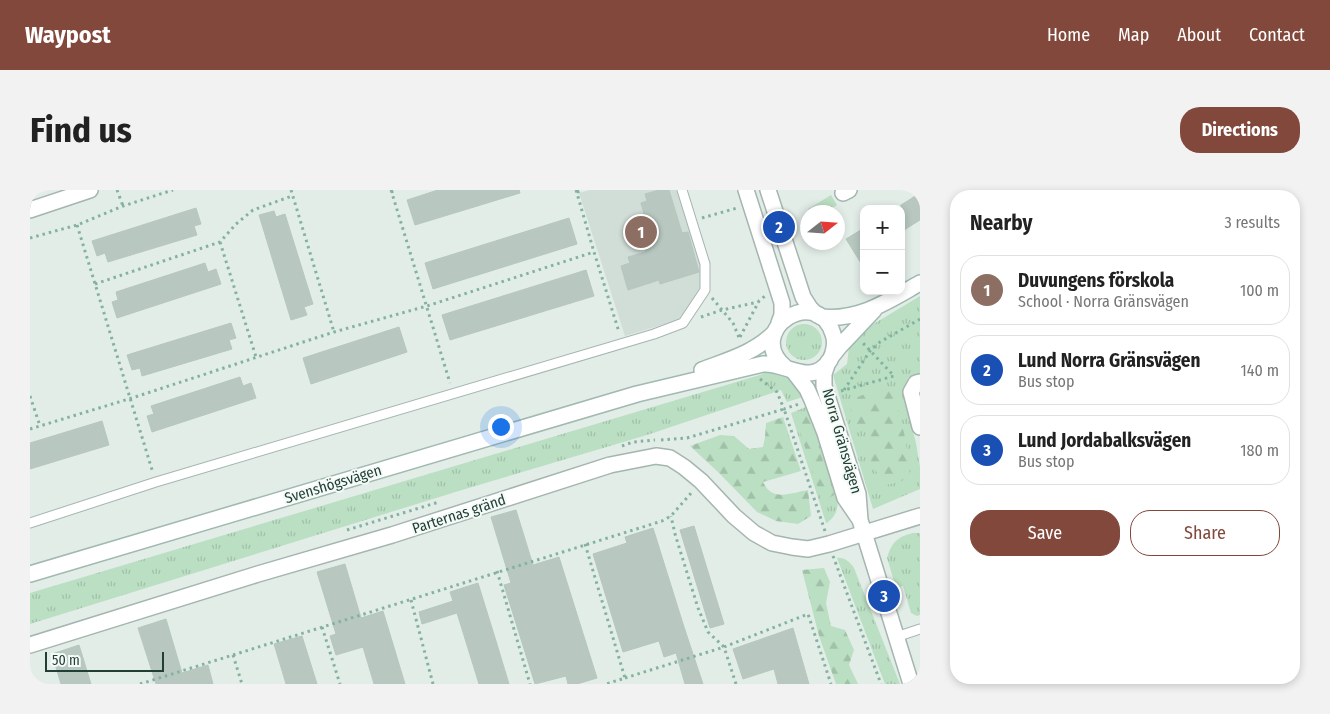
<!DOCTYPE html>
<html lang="en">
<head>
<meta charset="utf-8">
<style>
  body { margin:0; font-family:"Fira Sans Condensed",sans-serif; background:#f2f2f2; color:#222 }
  .controls { position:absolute; right:15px; top:15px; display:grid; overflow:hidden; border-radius:10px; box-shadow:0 2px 8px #0003 }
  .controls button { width:45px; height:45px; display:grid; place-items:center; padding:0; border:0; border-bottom:1px solid #e0e0e0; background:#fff; color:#222; font:25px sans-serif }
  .compass { position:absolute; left:770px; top:15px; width:45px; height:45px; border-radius:50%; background:#fff; box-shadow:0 2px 8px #0003; rotate:73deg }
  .scale { position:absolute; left:15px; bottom:12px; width:119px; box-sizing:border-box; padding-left:5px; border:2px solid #223f36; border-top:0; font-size:14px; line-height:18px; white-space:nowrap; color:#223f36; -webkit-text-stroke:4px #f4faf6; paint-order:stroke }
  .you { position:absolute; left:470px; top:236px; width:18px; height:18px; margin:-12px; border:4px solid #fff; border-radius:50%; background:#1a73e8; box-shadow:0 0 0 8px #1a73e833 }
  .badge { display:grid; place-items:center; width:32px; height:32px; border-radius:50%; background:#81483b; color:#fff; font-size:16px; font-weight:700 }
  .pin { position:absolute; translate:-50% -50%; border:2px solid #fff; box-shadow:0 1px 5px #0006 }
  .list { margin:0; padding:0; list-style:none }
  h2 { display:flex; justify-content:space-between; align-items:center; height:65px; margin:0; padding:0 20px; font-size:21px }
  h2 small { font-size:16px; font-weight:400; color:#767676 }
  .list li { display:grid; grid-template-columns:32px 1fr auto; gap:15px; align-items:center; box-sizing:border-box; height:70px; margin:0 10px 10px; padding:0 10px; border:1px solid #e0e0e0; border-radius:20px }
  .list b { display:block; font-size:19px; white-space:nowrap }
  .list p { margin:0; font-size:16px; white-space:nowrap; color:#767676 }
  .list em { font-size:16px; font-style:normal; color:#767676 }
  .actions { display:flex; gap:10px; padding:15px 20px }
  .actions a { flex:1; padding:11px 0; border:1px solid #81483b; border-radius:20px; text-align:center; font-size:18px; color:#81483b }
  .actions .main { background:#81483b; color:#fff }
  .map { position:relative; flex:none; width:890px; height:494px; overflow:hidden; border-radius:20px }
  header { display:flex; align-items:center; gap:30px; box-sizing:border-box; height:70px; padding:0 25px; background:#81483b; color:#fff }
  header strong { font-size:24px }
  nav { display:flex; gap:28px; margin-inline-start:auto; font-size:18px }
  .intro { display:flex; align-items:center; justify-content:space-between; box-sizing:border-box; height:120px; padding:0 30px }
  h1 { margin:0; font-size:35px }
  .button { padding:12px 22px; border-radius:20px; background:#81483b; color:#fff; font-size:18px; font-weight:700 }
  main { display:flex; gap:30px; padding:0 30px }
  aside { flex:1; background:#fff; border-radius:20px; box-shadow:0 2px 8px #0003 }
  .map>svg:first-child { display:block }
  .built { fill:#d1ddd7 }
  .grass { fill:url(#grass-tufts) }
  .forest { fill:url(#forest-firs) }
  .building { fill:#b8c8c1; stroke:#b5c7bf }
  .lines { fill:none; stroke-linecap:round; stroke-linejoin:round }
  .service-casing { stroke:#a5b5af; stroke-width:11 }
  .minor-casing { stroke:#a5b5af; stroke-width:18 }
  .tertiary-casing { stroke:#a5b5af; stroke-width:18 }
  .secondary-casing { stroke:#a1b9b0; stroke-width:18 }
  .path { stroke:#83b2a1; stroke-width:3; stroke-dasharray:2.5 4; stroke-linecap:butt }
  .service { stroke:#fff; stroke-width:9 }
  .minor { stroke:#fff; stroke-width:15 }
  .tertiary { stroke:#fff; stroke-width:15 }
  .secondary { stroke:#fff; stroke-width:15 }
  .labels { text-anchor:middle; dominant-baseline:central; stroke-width:4; stroke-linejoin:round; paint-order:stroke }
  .street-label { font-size:15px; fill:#223f36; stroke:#f4faf6 }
</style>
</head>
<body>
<header>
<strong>Waypost</strong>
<nav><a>Home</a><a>Map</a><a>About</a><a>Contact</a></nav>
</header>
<div class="intro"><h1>Find us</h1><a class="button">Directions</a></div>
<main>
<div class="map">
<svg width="890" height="494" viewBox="0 0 890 494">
  <defs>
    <pattern id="grass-tufts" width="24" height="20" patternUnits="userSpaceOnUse" patternTransform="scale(1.25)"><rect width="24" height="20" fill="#bbdfc3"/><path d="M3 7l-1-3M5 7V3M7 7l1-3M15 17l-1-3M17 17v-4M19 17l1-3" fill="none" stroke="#a0c0a8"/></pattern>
    <pattern id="forest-firs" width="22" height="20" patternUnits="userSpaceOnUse" patternTransform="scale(1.25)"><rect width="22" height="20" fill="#bbdfc3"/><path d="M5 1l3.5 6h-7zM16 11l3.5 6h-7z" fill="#a0c0a8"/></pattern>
  </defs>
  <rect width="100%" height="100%" fill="#e3ede8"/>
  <path class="built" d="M560 0H646L673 82 669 103 648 130 595 146 549 3Z"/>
  <path class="grass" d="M801 5 807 15 795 22H780L778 19Z
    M890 106V184L878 188 874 205 886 253 890 277V299L843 319 803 185 817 174 820 148Z
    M756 152a18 18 0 1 1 36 0a18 18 0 1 1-36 0Z
    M736 180C749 184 760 189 773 193L765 196 773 207 757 212 751 200 617 245 432 300 0 434V403L733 184 732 181Z
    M778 216 807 302C809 315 808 325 797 333H796L761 223Z
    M883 343H890V425L887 426 881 423 873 396 866 398 857 368C862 352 867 347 883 343Z
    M807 368C814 367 820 372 824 378L870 494H855Z"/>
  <path class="forest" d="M860 198C873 224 877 257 880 286L870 292 856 295 846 281 838 266 837 241 825 233 818 211 840 202Z
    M777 221 804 305 792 312 765 225Z
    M753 227 771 281 733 292C742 312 760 303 778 300L781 326 768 334 746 331 727 322 689 283 660 256 690 245 704 246 719 259 733 257 735 247 736 233Z
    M794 378 800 392 796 413 801 436 815 440 824 460 819 475 828 494H806L789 446 772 380Z"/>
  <path class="building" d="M408 0H489L490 3 385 35 377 10Z
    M629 0H639L652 43 658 42 669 82 630 94 629 90 598 100 591 76 600 73 598 67 615 62 621 49 611 13 617 11 615 4Z
    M890 3V30L871 42V15Z
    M166 18 171 34 164 36 167 45 78 72 75 63 67 66 62 51Z
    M244 21 246 27 255 24 283 114 274 117 277 125 261 130 229 25Z
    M539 28 547 54 403 99 395 73Z
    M834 38V78L816 49Z
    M175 73 178 82 186 79 191 94 87 128 82 112 88 110 86 102Z
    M556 80 564 106 420 150 412 125Z
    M201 133 206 148 199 150 202 159 112 186 110 178 102 180 97 165Z
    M369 137 377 162 281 194 273 168Z
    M210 187 213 196 221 193 226 208 122 242 117 226 124 224 121 216Z
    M72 231 79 255 0 279V253Z
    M486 320 503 375 529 367 567 488 547 494H538L536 486 505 494 474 395 481 393 461 327Z
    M664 336 694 434 680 438 650 340Z
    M623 338 654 437 673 494H655L646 463 634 467 629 451 593 462 563 364 597 353 595 347Z
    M315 374 331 428 353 421 375 494H344L333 457 306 465 300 446 306 444 287 382Z
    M448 393 466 451 479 494H449L427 423 392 434 389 422 423 411 420 402Z
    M136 429 152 483 178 475 183 494H126L108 438Z
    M763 438 779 494H748L744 479 713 489 703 459Z
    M272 446 287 494H256L244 454Z
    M49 455 61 494H31L22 464Z"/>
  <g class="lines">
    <defs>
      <path id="service" d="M0 333 126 292 624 144 653 133 675 100V74L652 0
        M866 447 890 439"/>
      <path id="minor" d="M813 3 819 0
        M0 20 60 0
        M890 192 886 193 881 202 890 237
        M0 455 228 384 362 345 580 275 626 266 640 268 654 277 671 291 704 326 724 343 742 353 762 357 778 359 799 354 890 326"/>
      <path id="tertiary" d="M716 0 752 113V125L749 133
        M738 0 773 107 780 118 787 125
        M798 172 794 184V196L828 304 830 330 881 494
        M764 182 777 199 782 210 795 243 815 308 830 330"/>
      <path id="secondary" d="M791 127C829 131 858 111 890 93
        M802 166 810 156 844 120
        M672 180C698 170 725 163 745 142
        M0 384 607 204 733 174C756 172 781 198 800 170 804 163 806 152 803 144 787 93 713 141 755 177"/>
    </defs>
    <use href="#service" class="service-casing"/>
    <use href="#minor" class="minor-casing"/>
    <use href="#tertiary" class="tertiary-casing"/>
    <use href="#secondary" class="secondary-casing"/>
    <path class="path" d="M87 0 93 16
      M261 0 304 142
      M361 0 420 193
      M546 0 564 62
      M361 2 366 0
      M547 2 553 0
      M672 28 707 18
      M47 35 123 283
      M0 48 47 35 93 16 143 0
      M190 52 226 167
      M65 94 190 52 206 34 223 20 262 6
      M682 108 703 133 710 150
      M671 127 692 120 728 112
      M710 147 729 111 735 106
      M730 189 747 202 754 219 769 214
      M814 200 840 161 850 152 890 129
      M811 201 864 186 832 152
      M0 206 10 236
      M0 239 102 208 304 142 397 116 564 62 589 142
      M631 250 657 248 754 219 795 341
      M592 256 603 252 625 250
      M317 340 409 312
      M555 354 595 488 576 494
      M803 366 851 494
      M467 381 500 494
      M381 410 403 494
      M292 437 310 494
      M203 465 212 494
      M595 488 694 457 678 442 668 418 645 344 641 326
      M110 494 632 331 641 326 662 302
      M706 494 694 457 778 424 801 494"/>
    <use href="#service" class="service"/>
    <use href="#minor" class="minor"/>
    <use href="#tertiary" class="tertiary"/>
    <use href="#secondary" class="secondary"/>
  </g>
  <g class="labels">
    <g class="street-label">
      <text transform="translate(812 251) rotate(74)">Norra Gränsvägen</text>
      <text transform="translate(303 294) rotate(-17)">Svenshögsvägen</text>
      <text transform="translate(429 324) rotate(-18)">Parternas gränd</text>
    </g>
  </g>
</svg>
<div class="controls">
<button>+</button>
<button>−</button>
</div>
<svg class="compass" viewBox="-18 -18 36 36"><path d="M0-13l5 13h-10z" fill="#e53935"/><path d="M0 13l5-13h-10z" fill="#767676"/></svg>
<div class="scale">50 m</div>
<div class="you"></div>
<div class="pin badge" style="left:611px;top:42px;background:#8d6e63">1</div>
<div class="pin badge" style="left:749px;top:37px;background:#1a4fb4">2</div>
<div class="pin badge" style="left:854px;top:406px;background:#1a4fb4">3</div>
</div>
<aside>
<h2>Nearby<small>3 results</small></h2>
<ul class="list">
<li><span class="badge" style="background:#8d6e63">1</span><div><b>Duvungens förskola</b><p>School · Norra Gränsvägen</p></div><em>100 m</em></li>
<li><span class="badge" style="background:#1a4fb4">2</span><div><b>Lund Norra Gränsvägen</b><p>Bus stop</p></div><em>140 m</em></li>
<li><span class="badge" style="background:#1a4fb4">3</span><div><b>Lund Jordabalksvägen</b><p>Bus stop</p></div><em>180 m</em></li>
</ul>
<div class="actions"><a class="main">Save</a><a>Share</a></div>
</aside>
</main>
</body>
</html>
